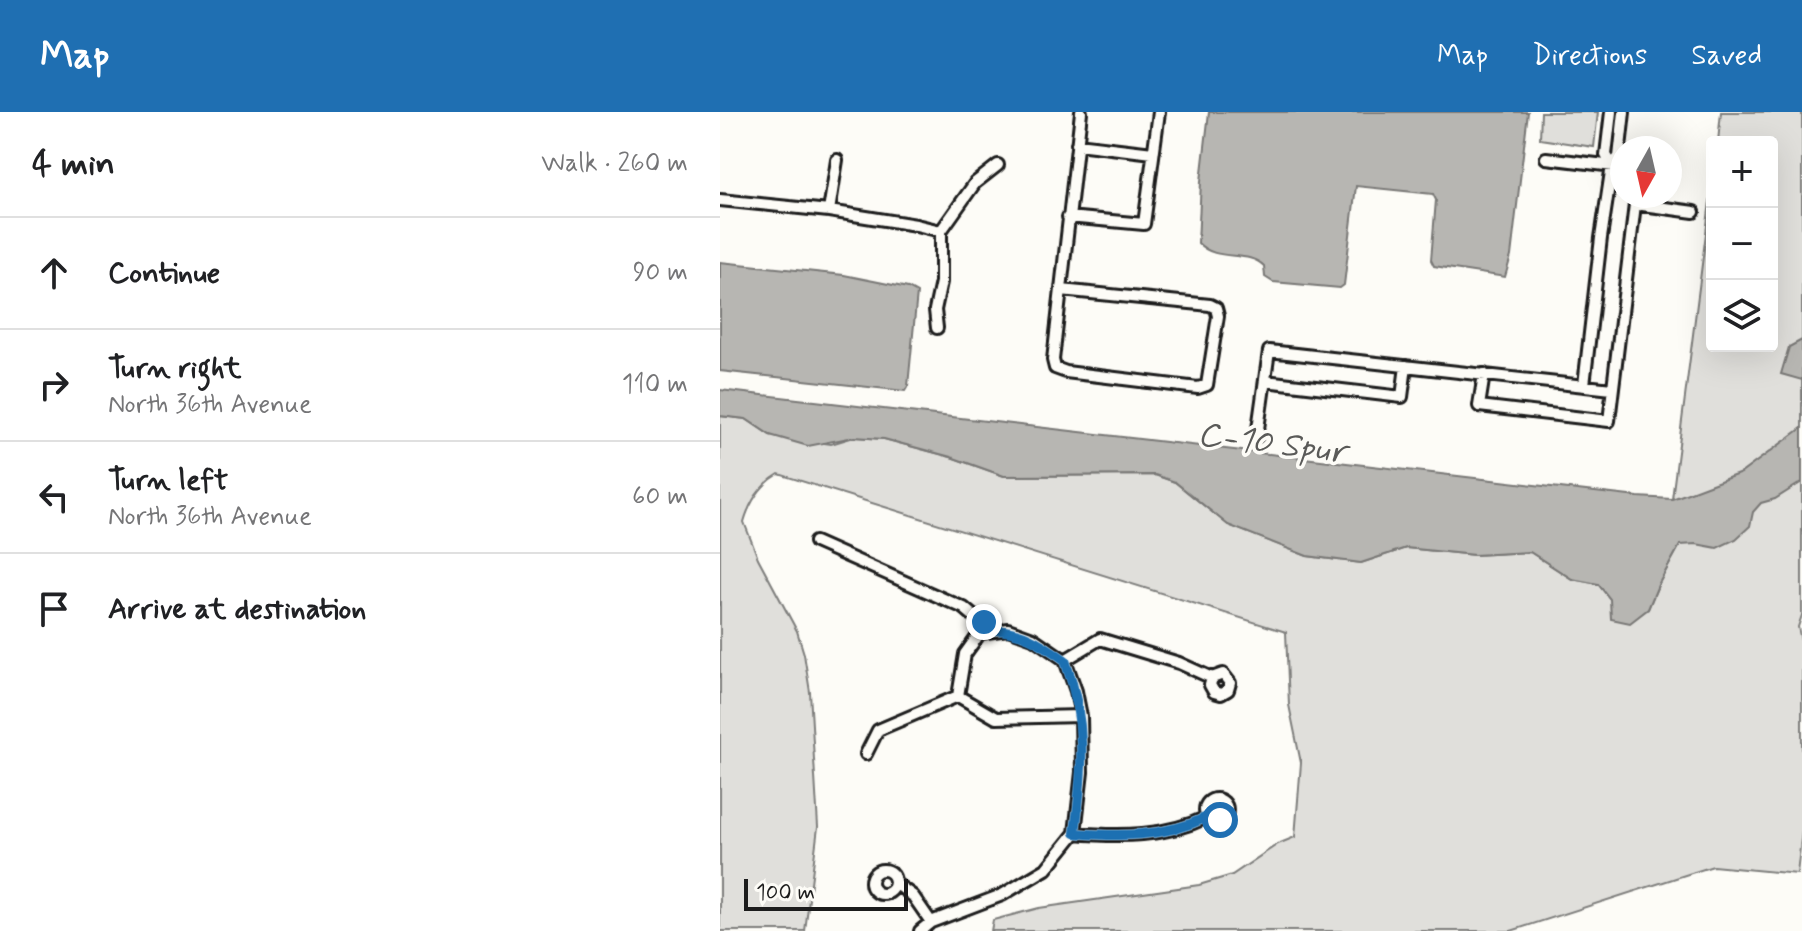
<!DOCTYPE html>
<html lang="en">
<head>
<meta charset="utf-8">
<style>
  body { margin:0; font-family:Mynerve,sans-serif; background:#f6f6f6; color:#202124 }
  .controls { position:absolute; right:24px; top:24px; display:grid; overflow:hidden; border-radius:8px; box-shadow:0 8px 32px #0002 }
  .controls button { width:72px; height:72px; display:grid; place-items:center; padding:0; border:0; border-bottom:2px solid #e0e0e0; background:#fff; color:#202124; font:40px sans-serif }
  .compass { position:absolute; left:890px; top:24px; width:72px; height:72px; border-radius:50%; background:#fff; box-shadow:0 8px 32px #0002; rotate:188deg }
  .scale { position:absolute; left:24px; bottom:20px; width:164px; box-sizing:border-box; padding-left:8px; border:4px solid #1c1c1c; border-top:0; font-size:22px; line-height:28px; white-space:nowrap; color:#1c1c1c; -webkit-text-stroke:6px #fdfcf7; paint-order:stroke }
  .stop { position:absolute; width:24px; height:24px; margin:-18px; border:6px solid #1f6fb2; border-radius:50%; background:#fff }
  .stop.end { background:#1f6fb2; border-color:#fff; box-shadow:0 2px 8px #0008 }
  .list { margin:0; padding:0; list-style:none }
  h2 { display:flex; justify-content:space-between; align-items:center; height:104px; margin:0; padding:0 32px; font-size:34px }
  h2 small { font-size:26px; font-weight:400; color:#757577 }
  .list li { display:grid; grid-template-columns:52px 1fr auto; gap:24px; align-items:center; box-sizing:border-box; height:112px; padding:0 32px; border-top:2px solid #e0e0e0 }
  .list b { display:block; font-size:30px; white-space:nowrap }
  .list p { margin:0; font-size:26px; white-space:nowrap; color:#757577 }
  .list em { font-size:26px; font-style:normal; color:#757577 }
  .icon { flex:none; width:44px; height:44px; fill:none; stroke:currentColor; stroke-width:2; stroke-linecap:round; stroke-linejoin:round }
  .map { position:relative; flex:none; width:1082px; height:819px; overflow:hidden }
  header { display:flex; align-items:center; gap:48px; box-sizing:border-box; height:112px; padding:0 40px; background:#1f6fb2; color:#fff }
  header strong { font-size:38px }
  nav { display:flex; gap:44px; margin-inline-start:auto; font-size:28px }
  main { display:flex }
  aside { flex:1; background:#fff }
  .map>svg:first-child { display:block }
  .green { fill:#e0dfdb; stroke:#7e7e7c; stroke-width:2 }
  .water { fill:#b7b6b2; stroke:#797876; stroke-width:2 }
  .lines { fill:none; stroke-linecap:round; stroke-linejoin:round }
  .minor-casing { stroke:#1c1c1c; stroke-width:16 }
  .minor { stroke:#fdfcf7; stroke-width:10 }
  .route { stroke:#1f6fb2; stroke-width:10 }
  .labels { text-anchor:middle; dominant-baseline:central; stroke-width:7; stroke-linejoin:round; paint-order:stroke }
  .water-label { font-size:34px; font-style:italic; fill:#5a5a58; stroke:#fdfcf7 }
</style>
</head>
<body>
<header>
<strong>Map</strong>
<nav><a>Map</a><a>Directions</a><a>Saved</a></nav>
</header>
<main>
<aside>
<h2>4 min<small>Walk · 260 m</small></h2>
<ul class="list">
<li><svg class="icon" aria-label="ahead" viewBox="0 0 24 24"><path d="M12 20V5M6 11l6-6 6 6"/></svg><div><b>Continue</b></div><em>90 m</em></li>
<li><svg class="icon" aria-label="right" viewBox="0 0 24 24"><path d="M7 20v-9h11M14 6l5 5-5 5"/></svg><div><b>Turn right</b><p>North 36th Avenue</p></div><em>110 m</em></li>
<li><svg class="icon" aria-label="left" viewBox="0 0 24 24"><path d="M17 20v-9H6M10 6l-5 5 5 5"/></svg><div><b>Turn left</b><p>North 36th Avenue</p></div><em>60 m</em></li>
<li><svg class="icon" aria-label="arrive" viewBox="0 0 24 24"><path d="M6 21V4h12l-3 4 3 4H6"/></svg><div><b>Arrive at destination</b></div></li>
</ul>
</aside>
<div class="map">
<svg width="1082" height="819" viewBox="0 0 1082 819">
  <rect width="100%" height="100%" fill="#fdfcf7"/>
  <filter id="ink" filterUnits="userSpaceOnUse"><feTurbulence type="fractalNoise" baseFrequency=".0125" numOctaves="2"/><feDisplacementMap in="SourceGraphic" scale="16" xChannelSelector="R" yChannelSelector="G"/><feConvolveMatrix kernelMatrix="1 2 1 2 8 2 1 2 1" color-interpolation-filters="sRGB"/></filter>
  <g filter="url(#ink)">
    <path class="green" d="M821 0H878L874 35 820 27Z
      M1001 0H1082V503L1078 515 1082 533V718L1077 762 993 754 791 819H271L273 808 319 796 479 773 512 763 558 732 575 725 581 651 569 593 566 520 59 362C40 373 30 389 24 410L38 446 77 519 84 542 90 580 98 715 85 819H0V304L26 307 50 323 111 332 134 325 164 327 231 345 284 364 435 363 455 370 508 413 587 444 641 451 686 436 754 443 810 440 852 467 878 472 890 487 928 497 938 473 960 433 952 387 992 74V234H1052V30H998Z"/>
    <path class="water" d="M489 0H808L791 144 785 165 714 154 711 148 716 88 713 82 636 74 624 173 620 176 553 170 545 165 544 154C527 137 497 151 478 131L481 69Z
      M0 150 124 163 188 176 197 181 188 274 185 279 0 259Z
      M1082 228V268L1061 262 1069 235Z
      M0 278 918 385 952 387 1021 361 1082 316V370L1055 387 1041 391 1033 400 1030 414 1016 427 997 436 976 432 960 433 938 473 928 497 910 511 891 507 890 487 878 472 852 467 810 440 754 443 686 436 641 451 587 444 508 413 455 370 435 363 284 364 231 345 164 327 134 325 88 334 50 323 26 307 0 304Z"/>
    <g class="lines">
      <defs>
        <path id="minor" d="M891 0 886 43 892 53
          M357 32 433 41
          M826 46 902 55
          M0 88 109 99 196 113 221 119
          M915 92 974 100
          M109 99 117 48
          M348 105 424 112 439 0
          M341 178 490 193 496 196 498 204 487 273 478 276 346 260 335 256 333 248 361 0
          M217 216 215 198 221 170V119L255 71 278 53
          M764 262 759 294 889 309 916 84
          M545 269 682 285 686 254
          M864 273 881 126 892 53 899 45 904 0
          M537 324 549 239 892 277
          M95 430 244 496 270 518
          M345 548 380 527 459 551 492 566 503 562 510 571 508 578 501 582 494 580 490 573 492 566
          M238 584 276 606 361 604
          M146 642 158 618 238 584
          M485 698a11 11 0 1 1 22 0a11 11 0 1 1-22 0Z
          M355 721C400 725 446 725 487 705
          M151 770a12 12 0 1 1 24 0a12 12 0 1 1-24 0Z
          M175 771 193 784 211 810
          M200 819 211 810 282 783 326 757 355 721 362 660 361 604 356 579 345 548 313 526 288 517 260 521 245 542 238 584"/>
      </defs>
      <use href="#minor" class="minor-casing"/>
      <use href="#minor" class="minor"/>
    </g>
  </g>
  <g class="lines" filter="url(#ink)">
    <path class="route" d="M264 510 270 518C300 517 321 531 345 548 367 611 363 656 355 721 400 725 446 725 487 705L493 709 500 708"/>
  </g>
  <g class="labels">
    <g class="water-label">
      <text transform="translate(552 332) rotate(7)">C-10 Spur</text>
    </g>
  </g>
</svg>
<div class="controls">
<button>+</button>
<button>−</button>
<button><svg class="icon" aria-label="layers" viewBox="0 0 24 24"><path d="M12 4l9 5-9 5-9-5zM3 14l9 5 9-5"/></svg></button>
</div>
<svg class="compass" viewBox="-18 -18 36 36"><path d="M0-13l5 13h-10z" fill="#e53935"/><path d="M0 13l5-13h-10z" fill="#757577"/></svg>
<div class="scale">100 m</div>
<div class="stop" style="left:500px;top:708px"></div>
<div class="stop end" style="left:264px;top:510px"></div>
</div>
</main>
</body>
</html>
